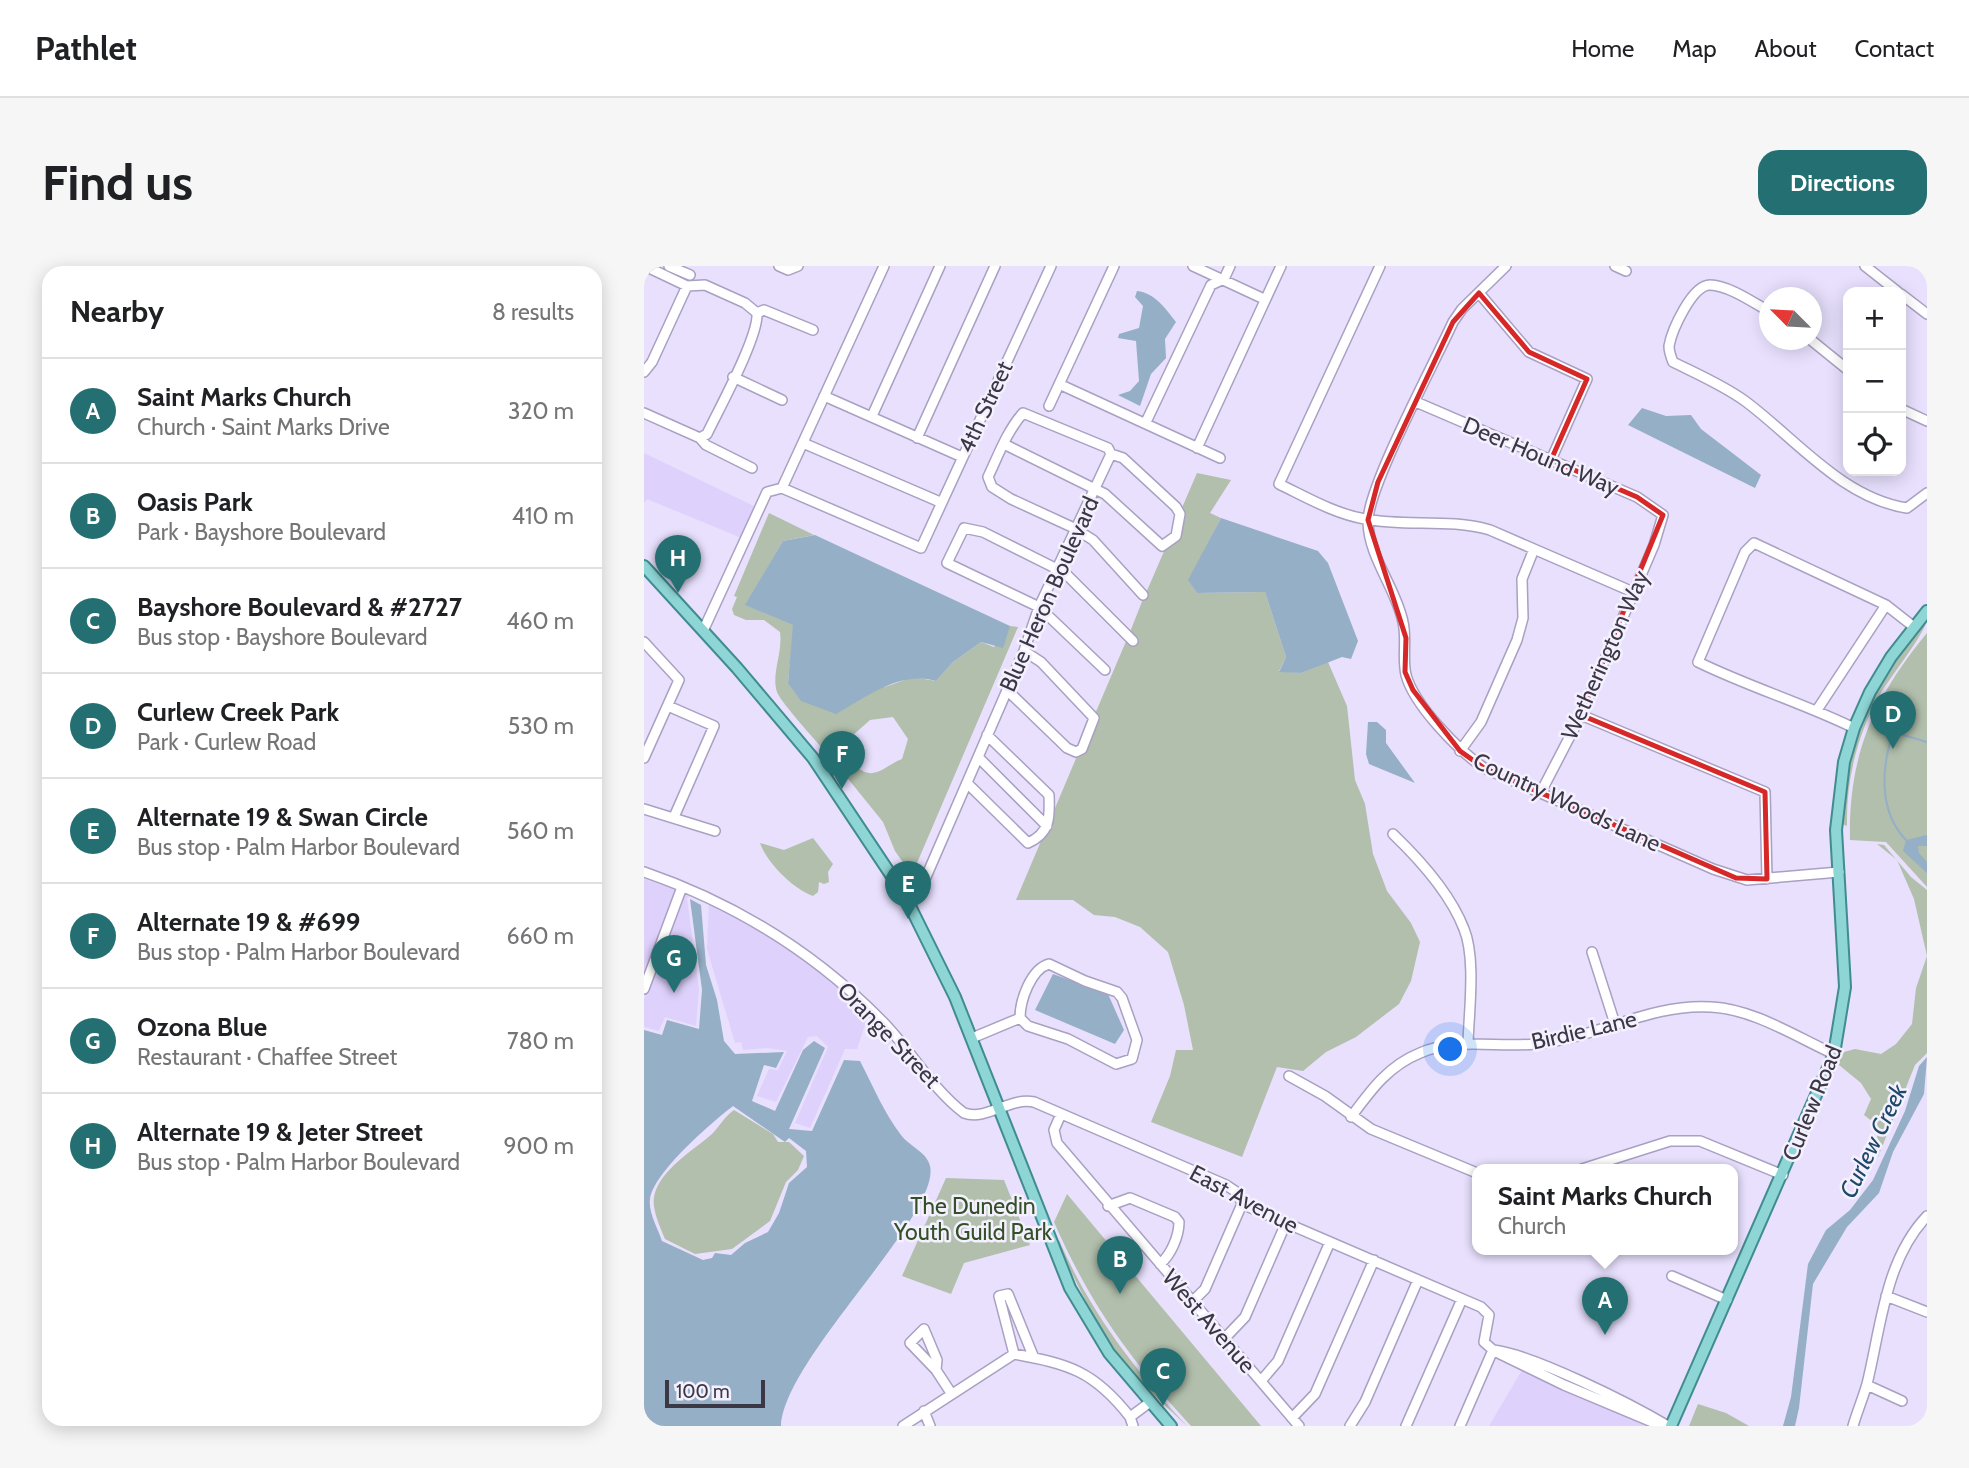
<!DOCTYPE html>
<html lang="en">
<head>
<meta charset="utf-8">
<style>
  body { margin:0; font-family:Cabin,sans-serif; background:#f6f6f6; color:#202124 }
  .controls { position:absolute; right:21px; top:21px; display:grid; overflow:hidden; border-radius:14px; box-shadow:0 4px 18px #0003 }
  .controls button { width:63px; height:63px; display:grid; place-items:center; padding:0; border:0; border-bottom:2px solid #e0e0e0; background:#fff; color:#202124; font:35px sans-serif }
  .compass { position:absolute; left:1115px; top:21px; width:63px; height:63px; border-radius:50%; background:#fff; box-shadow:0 4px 18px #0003; rotate:294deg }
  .scale { position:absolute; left:21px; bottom:18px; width:100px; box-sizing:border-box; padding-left:7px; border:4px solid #3b3745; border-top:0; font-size:19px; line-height:24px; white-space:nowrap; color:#3b3745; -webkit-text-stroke:5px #f4f0fe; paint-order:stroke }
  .you { position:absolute; left:807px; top:784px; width:24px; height:24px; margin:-18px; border:5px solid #fff; border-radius:50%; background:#1a73e8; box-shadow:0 0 0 10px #1a73e833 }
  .badge { display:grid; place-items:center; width:46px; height:46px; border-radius:50%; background:#246f72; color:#fff; font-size:23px; font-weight:700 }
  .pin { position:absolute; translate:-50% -58px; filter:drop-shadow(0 2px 4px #0008) }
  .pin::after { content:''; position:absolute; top:37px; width:24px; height:21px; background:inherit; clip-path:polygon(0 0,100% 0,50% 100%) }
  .popup { position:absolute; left:828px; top:898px; width:266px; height:91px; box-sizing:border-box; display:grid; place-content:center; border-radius:14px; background:#fff; filter:drop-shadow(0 2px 5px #0005); font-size:23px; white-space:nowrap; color:#757577 }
  .popup b { font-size:26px; color:#202124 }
  .popup::after { content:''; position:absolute; left:50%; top:100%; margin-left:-14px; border:14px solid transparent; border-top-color:#fff }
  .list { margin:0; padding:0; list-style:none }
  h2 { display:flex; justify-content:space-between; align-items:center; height:91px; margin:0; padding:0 28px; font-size:30px }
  h2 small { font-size:23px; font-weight:400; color:#757577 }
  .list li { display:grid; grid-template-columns:46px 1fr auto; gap:21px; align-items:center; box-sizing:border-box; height:105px; padding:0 28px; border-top:2px solid #e0e0e0 }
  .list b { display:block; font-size:26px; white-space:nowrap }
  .list p { margin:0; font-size:23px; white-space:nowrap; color:#757577 }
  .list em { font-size:23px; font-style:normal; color:#757577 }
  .icon { flex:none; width:38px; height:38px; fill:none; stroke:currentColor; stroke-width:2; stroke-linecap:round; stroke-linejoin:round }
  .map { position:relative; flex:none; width:1283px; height:1160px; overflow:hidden; border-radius:21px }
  header { display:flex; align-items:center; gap:42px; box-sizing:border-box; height:98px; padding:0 35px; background:#fff; border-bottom:2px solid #e0e0e0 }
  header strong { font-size:33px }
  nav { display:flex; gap:38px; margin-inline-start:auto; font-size:24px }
  .intro { display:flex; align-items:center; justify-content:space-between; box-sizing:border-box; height:168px; padding:0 42px }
  h1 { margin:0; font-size:49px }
  .button { padding:18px 32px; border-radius:21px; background:#246f72; color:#fff; font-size:24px; font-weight:700 }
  main { display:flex; gap:42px; padding:0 42px }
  aside { flex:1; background:#fff; border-radius:21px; box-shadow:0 4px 18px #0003 }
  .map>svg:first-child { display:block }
  .built { fill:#ded1fc }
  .green { fill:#b1bfac }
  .water { fill:#95afc6; fill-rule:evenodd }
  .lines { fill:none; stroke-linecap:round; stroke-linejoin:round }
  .stream { stroke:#95afc6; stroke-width:2 }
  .minor-casing { stroke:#a9a0c2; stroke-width:12 }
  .major-casing { stroke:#408c90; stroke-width:14 }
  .minor { stroke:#fff; stroke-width:9 }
  .major { stroke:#8ed5d5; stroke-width:10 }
  .marked { fill:none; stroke:#d62828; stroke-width:5; stroke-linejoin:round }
  .labels { text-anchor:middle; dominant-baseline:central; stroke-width:5; stroke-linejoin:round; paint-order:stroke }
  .street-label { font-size:23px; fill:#3b3745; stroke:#f4f0fe }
  .park-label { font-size:23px; fill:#335028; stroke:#f4f0fe }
  .water-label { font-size:24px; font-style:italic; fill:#1e4869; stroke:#f4f0fe }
</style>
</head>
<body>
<header>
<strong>Pathlet</strong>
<nav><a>Home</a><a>Map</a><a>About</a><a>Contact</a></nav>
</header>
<div class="intro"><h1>Find us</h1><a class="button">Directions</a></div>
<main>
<aside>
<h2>Nearby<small>8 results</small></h2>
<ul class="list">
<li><span class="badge">A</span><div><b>Saint Marks Church</b><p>Church · Saint Marks Drive</p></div><em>320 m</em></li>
<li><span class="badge">B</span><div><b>Oasis Park</b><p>Park · Bayshore Boulevard</p></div><em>410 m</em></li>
<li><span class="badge">C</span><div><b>Bayshore Boulevard &amp; #2727</b><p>Bus stop · Bayshore Boulevard</p></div><em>460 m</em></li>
<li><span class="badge">D</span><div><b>Curlew Creek Park</b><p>Park · Curlew Road</p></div><em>530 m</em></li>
<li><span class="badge">E</span><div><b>Alternate 19 &amp; Swan Circle</b><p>Bus stop · Palm Harbor Boulevard</p></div><em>560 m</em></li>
<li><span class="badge">F</span><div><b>Alternate 19 &amp; #699</b><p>Bus stop · Palm Harbor Boulevard</p></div><em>660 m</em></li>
<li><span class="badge">G</span><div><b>Ozona Blue</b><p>Restaurant · Chaffee Street</p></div><em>780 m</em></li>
<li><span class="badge">H</span><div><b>Alternate 19 &amp; Jeter Street</b><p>Bus stop · Palm Harbor Boulevard</p></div><em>900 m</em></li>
</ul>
</aside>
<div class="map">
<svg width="1283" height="1160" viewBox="0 0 1283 1160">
  <rect width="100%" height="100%" fill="#e8e0fd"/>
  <path class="built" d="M0 187 114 242 100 273 3 233 0 237Z
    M0 613 33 624 0 712Z
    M40 626 48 629 43 632 55 723 52 760 21 751 15 765 0 761V733Z
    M65 637 122 666 189 714 225 747 213 783H201L166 862 151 857 184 781 173 770 164 771 132 836 113 830 125 803 134 804 143 785 123 782 99 784 97 776 91 777 63 683Z
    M878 1104 942 1132 1010 1160H845Z"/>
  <path class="green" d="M553 207 587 214 566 247 577 252 545 314 553 327 621 326 642 391 635 405 657 407 684 396 703 440 711 514 721 538 729 588 743 625 767 657 776 676 767 715 755 738 712 771 682 786 659 805 633 801 598 891 507 856 526 810 532 784H549L540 739 524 686 496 661 471 651 450 649 429 634H372L397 575 409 561V547L433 490 455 453 451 448 483 373 489 380 494 376 486 366 499 333 504 329 502 327 521 283 534 272 537 244Z
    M125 247 170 269 139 275 102 339 150 359 144 416 241 421 269 411 292 415 309 396 337 376 350 381 366 360 374 361 270 604 263 602 251 585 239 556 201 509 214 502C231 515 240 500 258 493L264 473 249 451 226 454 199 478 204 492 193 499C183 487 136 436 133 426 127 408 139 387 136 366L120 354H102L90 349 88 343 93 331 90 330Z
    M1283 353C1283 365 1244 414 1235 430 1213 470 1202 514 1203 560L1196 557C1199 535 1200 510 1206 488 1219 436 1250 393 1283 353Z
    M1283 367V621L1242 576 1206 574C1204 490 1230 431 1283 367Z
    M169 572 189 598 184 606 185 616 180 618 175 616 174 626 169 630C149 623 123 597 116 577L140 584Z
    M1233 578 1240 579 1267 611 1283 624V787L1271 799 1234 891 1233 859 1220 849 1227 833 1217 817 1195 799 1196 787 1211 783 1237 788 1252 778 1268 758 1272 722 1283 690 1270 633 1253 594Z
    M90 844 129 868 134 876H145L160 890 154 904 142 916 126 955 88 983 51 988 21 973C16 961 8 944 10 931 15 904 50 884 68 868 76 860 80 851 90 844Z
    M302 912 360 914 386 979 320 997 307 1028 258 1010Z
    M423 928 617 1160H547C486 1093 447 1040 410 956Z
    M415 974C446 1046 490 1103 543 1160L496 1116 464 1079 413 978Z
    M1054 1138 1082 1147 1105 1160H1045Z"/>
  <path class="water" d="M493 25C511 27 521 42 532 56L521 73 522 92 507 108 496 140 474 129 486 125 495 115 492 75 474 72 475 68 495 62 499 40 491 31Z
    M998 142 1022 150 1047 149 1057 163 1117 209 1111 222 984 159Z
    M577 252 674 285 684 297 714 375 707 393 698 391 657 407 635 406 642 391 621 326 553 327 544 314Z
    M171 269 366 360 359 382 337 376 309 396 292 415C257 404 222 431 192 448L157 435 144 417 149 359 101 339 139 275Z
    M724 456H733L742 464V477L771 517 725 498 722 488Z
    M1283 569V580H1274L1275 587 1283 596V607L1259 585 1262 574Z
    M46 633 57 639 62 699 73 734 80 775 91 788 140 786 132 802 120 799 108 835 131 845 159 784 170 775 181 782 145 863 168 865 200 794 216 795C229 820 240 847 257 869 265 880 283 886 286 900 297 949 140 1092 137 1160H0V764L18 769 23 754 55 763 58 724ZM89 840 141 876 145 872 162 885 163 901 145 917 135 947 124 966 101 977 87 989 71 987 68 992 59 994 18 975C14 963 4 946 6 933 10 906 67 857 89 840Z
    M409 708 464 728 480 764 471 778 391 744Z
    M1283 791 1280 828 1249 886 1235 927 1203 961 1169 1018 1155 1142 1151 1160H1139L1147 1131 1164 998 1182 964 1206 944 1229 914 1261 845 1275 800Z"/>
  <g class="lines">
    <path class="stream" d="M1262 574C1236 547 1237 507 1247 473L1256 468 1283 476"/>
    <defs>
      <path id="minor" d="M1 0 43 20 61 19 101 37 113 47C115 70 75 143 63 168L56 172
        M25 0 46 9
        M135 0 144 4 154 0
        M549 0 620 33
        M736 0 635 218C662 231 691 248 721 253 762 261 805 252 846 264L989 326
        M862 0 818 43 809 56C792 94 723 222 724 256 725 292 752 322 759 356 763 373 758 392 762 409 770 439 814 484 840 502L1069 603 1103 614 1195 606
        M971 0 982 5
        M1221 0 1254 26
        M835 27 885 86 943 113 907 194
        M1257 28 1283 48
        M1126 46C1110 37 1084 19 1066 19 1048 19 1028 64 1025 80 1025 86 1027 91 1029 96 1053 108 1079 119 1101 135 1151 172 1198 232 1263 242L1283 227
        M113 47 120 44 169 64
        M1167 74 1204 104
        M0 106 8 96 43 20
        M89 111 138 134
        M415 118 576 192
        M180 130 318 191
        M772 136 993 231 1019 249 1010 279 937 449 897 526
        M405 140 470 0
        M1257 143 1283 155
        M0 147 56 172 62 179 108 202
        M228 150 296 0
        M502 156 567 19 580 13 586 0
        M273 172 351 0
        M159 177 296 236
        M360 178 461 228 518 280 532 270 536 248 532 241 479 192 467 188 464 182 379 147C363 165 354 190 344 211L348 221 367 233 430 262 449 274 499 329
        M553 182 637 0
        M138 222 277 282 407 0
        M138 222 240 0
        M59 365 123 226 138 222
        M0 376 35 414 0 492
        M461 404 395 341 303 297 320 262 339 266 421 307 489 375
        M363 424 423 482 432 486 438 483 450 452 397 396 380 385
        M24 440 70 460 30 551
        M1173 444 1242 339
        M937 449 1121 526 1123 613
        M1210 462C1159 437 1105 421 1054 396L1101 286 1110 277 1242 339 1270 361
        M816 485 837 456 873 374 879 352 878 313 890 283
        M334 491 403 560
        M323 517 384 577C406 567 406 552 405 529L343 469
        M0 543 71 565
        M749 568C775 593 807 629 820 663 832 692 825 745 824 777
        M0 606C90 637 171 687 238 755 266 783 288 823 320 847 343 855 365 831 390 836L582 919 594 927 598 938 837 1041 845 1049 840 1076 849 1084 816 1160
        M261 630 282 611 380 385 395 341 467 188
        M948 686 971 758
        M405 698 441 715 473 726 478 732 493 774 488 793 472 798 424 773 384 760 376 752C376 734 387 703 405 698Z
        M0 723 38 621
        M328 772 376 752
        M645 810 681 830 727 863 833 907
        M417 848 410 864 413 877 655 1160
        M707 851C727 824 744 800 776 787 813 771 852 782 891 778 951 773 1005 737 1067 741 1110 743 1152 771 1190 788
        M938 903 1026 875H1056L1139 909
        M464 940 486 932 531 951 535 956C535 970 527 989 516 998
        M1028 1010 1083 1034
        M1242 1030 1283 1046
        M548 1036 561 1023 598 938
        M580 1073 601 1051 642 957
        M849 1084C888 1088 987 1138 1024 1160
        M850 1085 920 1119 1013 1158
        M370 1088 355 1030 364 1028 390 1092
        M292 1104 293 1094 280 1063 266 1077 292 1104 307 1127
        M617 1115 634 1095 686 976
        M1223 1119 1258 1135
        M280 1145 286 1160
        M648 1152 671 1128 730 994
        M259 1160 370 1088C425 1098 450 1105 486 1151
        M489 1160 486 1151 505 1137
        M706 1160 721 1136 774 1014
        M762 1160 818 1033
        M1209 1160C1213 1146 1219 1132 1223 1118 1237 1061 1241 994 1283 950"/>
      <path id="major" d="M0 300 93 402 169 492 261 630 311 731 426 1022 465 1087 527 1160
        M1027 1160 1190 788 1201 721 1192 564 1200 496 1210 462 1226 426 1247 391 1283 345"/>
    </defs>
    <use href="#minor" class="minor-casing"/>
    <use href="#major" class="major-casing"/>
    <use href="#minor" class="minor"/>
    <use href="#major" class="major"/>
  </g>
  <path class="marked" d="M835 27 885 86 943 113 907 194 993 231 1019 249 937 449 1121 526 1123 613 1092 612 840 502 816 485 769 424 761 406 762 372 724 254 734 216 809 56Z"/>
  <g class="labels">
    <g class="street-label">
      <text transform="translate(341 141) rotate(-65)">4th Street</text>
      <text transform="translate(897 190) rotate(23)">Deer Hound Way</text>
      <text transform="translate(405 328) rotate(-66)">Blue Heron Boulevard</text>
      <text transform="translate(961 389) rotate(-66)">Wetherington Way</text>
      <text transform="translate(923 536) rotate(25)">Country Woods Lane</text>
      <text transform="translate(940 764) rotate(-13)">Birdie Lane</text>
      <text transform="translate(245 769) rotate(46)">Orange Street</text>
      <text transform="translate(1168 837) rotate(-68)">Curlew Road</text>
      <text transform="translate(600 933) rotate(28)">East Avenue</text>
      <text transform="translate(565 1055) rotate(49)">West Avenue</text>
    </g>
    <g class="park-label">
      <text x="329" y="940">The Dunedin<tspan x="329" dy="26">Youth Guild Park</tspan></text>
    </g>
    <g class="water-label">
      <text transform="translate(1229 875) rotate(-64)">Curlew Creek</text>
    </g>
  </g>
</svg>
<div class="controls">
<button>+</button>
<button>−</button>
<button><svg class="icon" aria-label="locate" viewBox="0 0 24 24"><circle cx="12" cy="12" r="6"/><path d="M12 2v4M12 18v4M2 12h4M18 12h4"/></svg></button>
</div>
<svg class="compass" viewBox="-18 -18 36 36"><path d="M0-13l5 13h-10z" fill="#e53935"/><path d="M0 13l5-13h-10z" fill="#757577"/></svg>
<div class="scale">100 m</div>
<div class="you"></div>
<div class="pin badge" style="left:961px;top:1069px">A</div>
<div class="popup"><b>Saint Marks Church</b>Church</div>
<div class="pin badge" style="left:476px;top:1028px">B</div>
<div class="pin badge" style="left:519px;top:1140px">C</div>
<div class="pin badge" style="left:1249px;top:483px">D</div>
<div class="pin badge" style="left:264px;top:653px">E</div>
<div class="pin badge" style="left:198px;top:523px">F</div>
<div class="pin badge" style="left:30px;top:727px">G</div>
<div class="pin badge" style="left:34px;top:327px">H</div>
</div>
</main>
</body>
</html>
